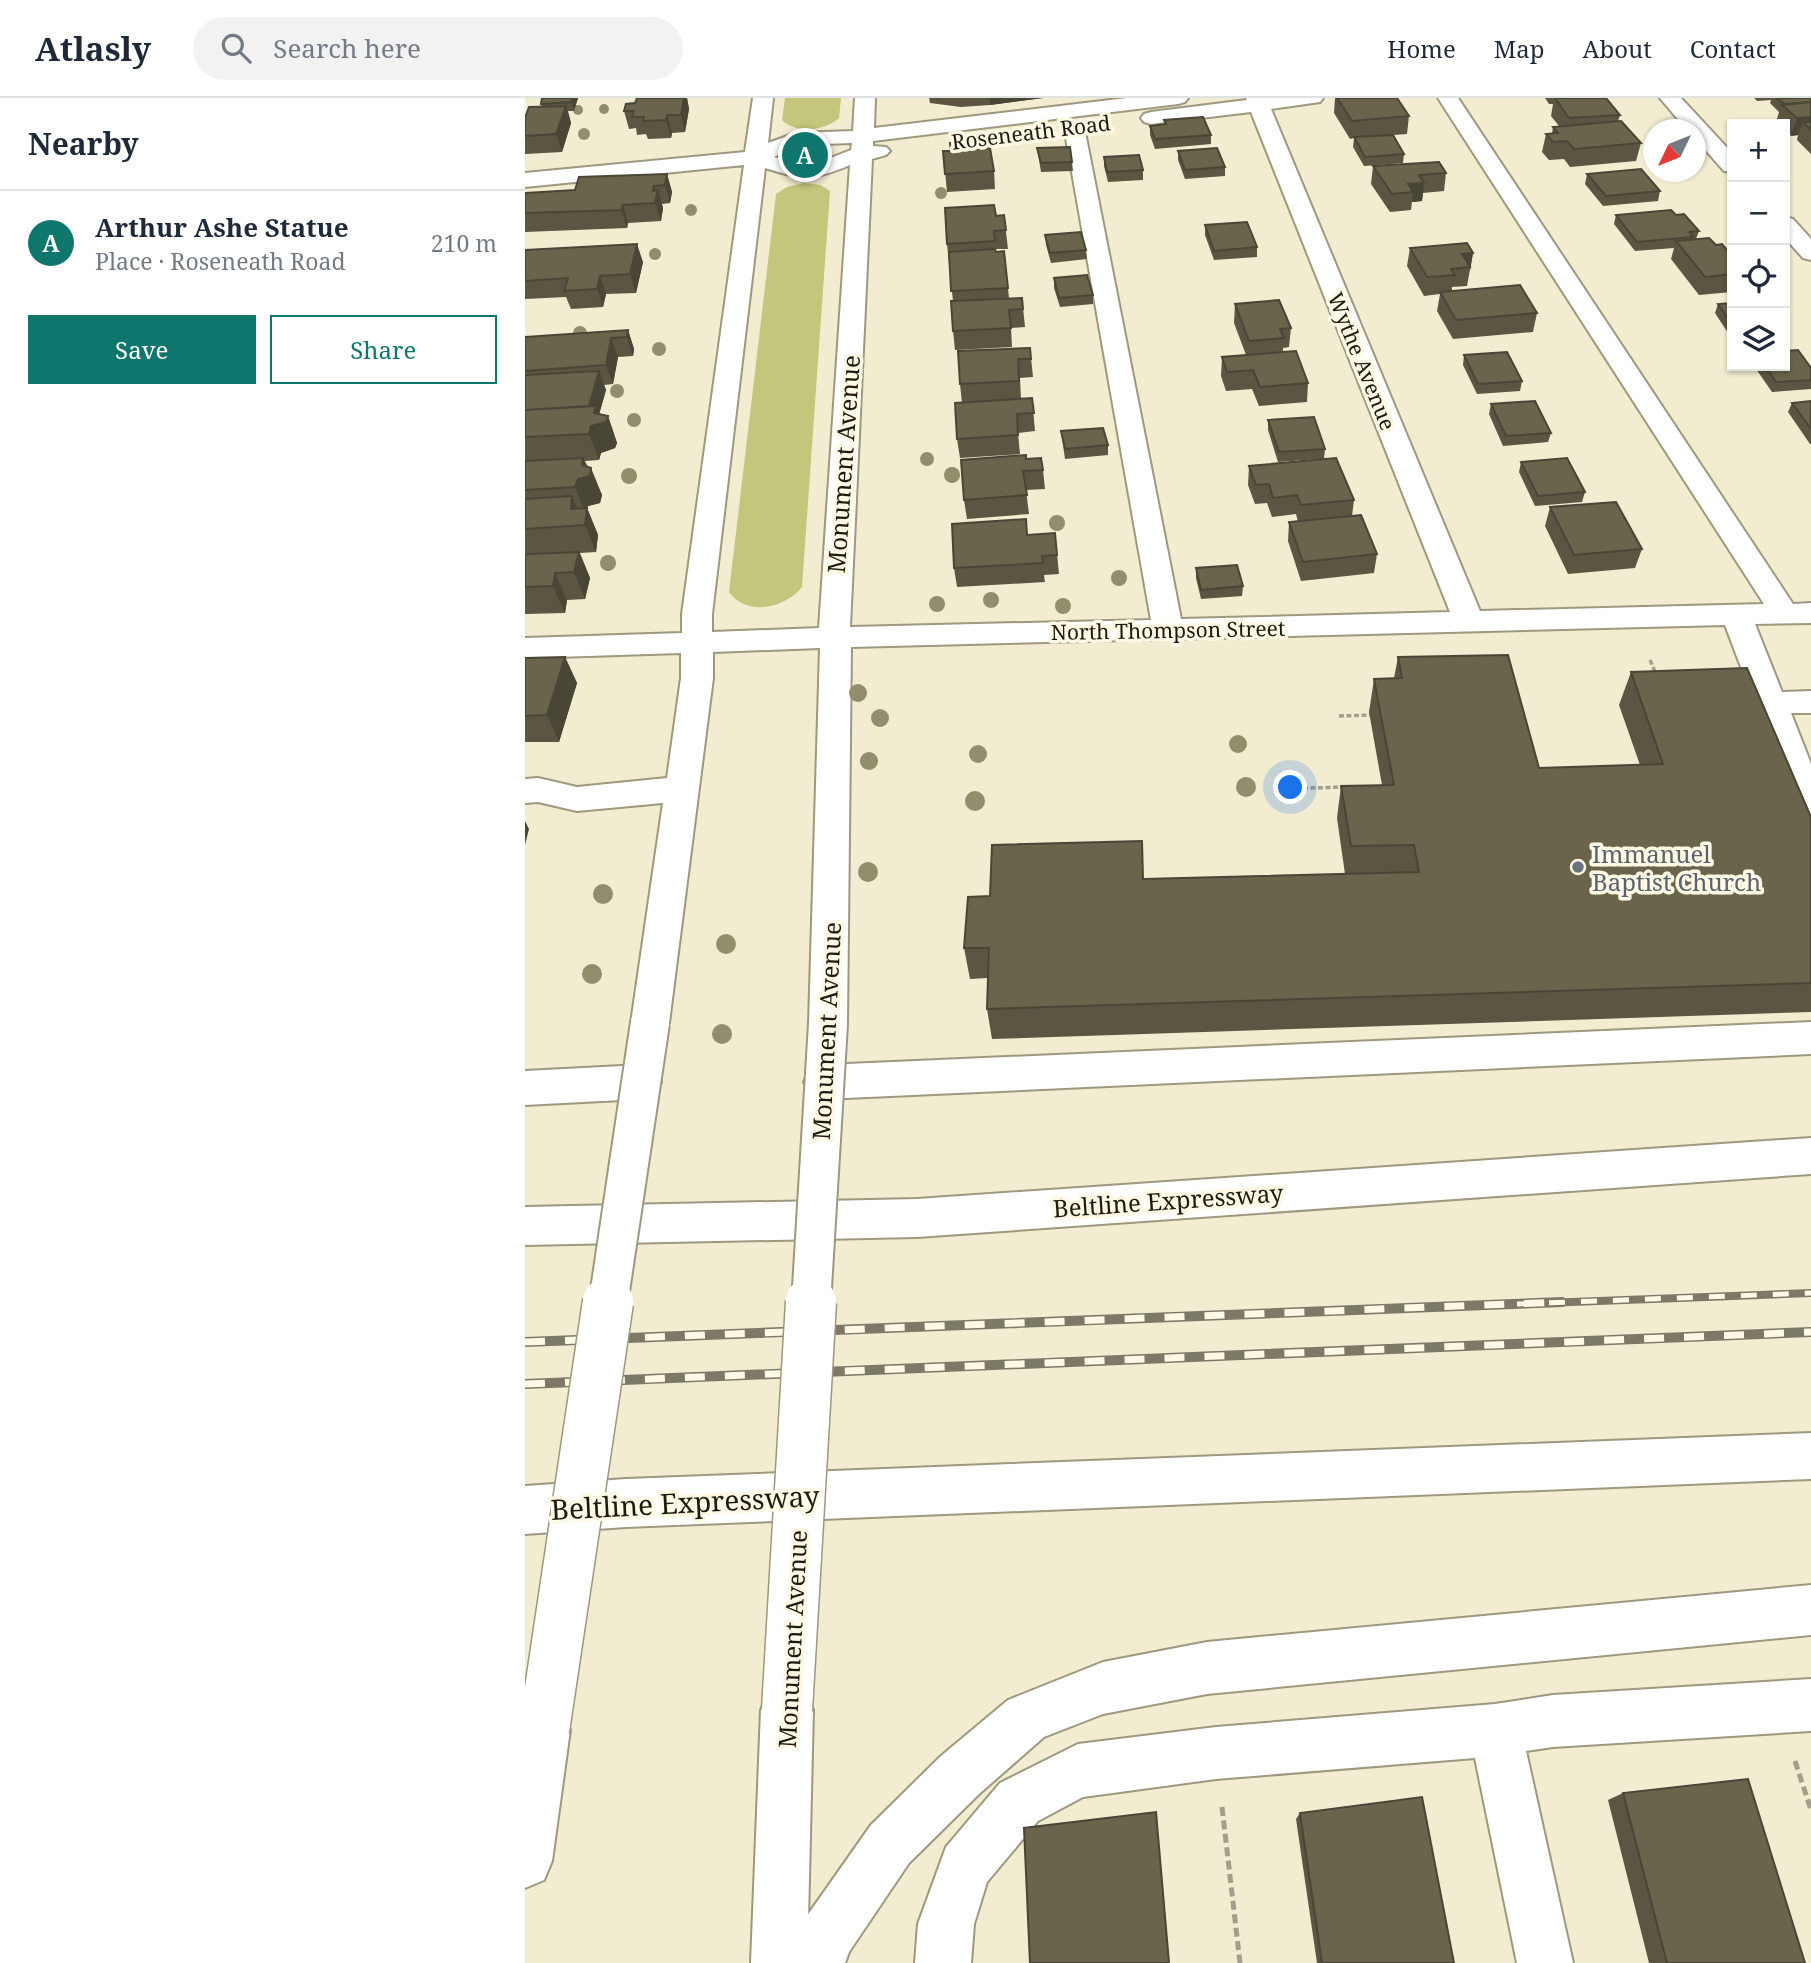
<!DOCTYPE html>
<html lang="en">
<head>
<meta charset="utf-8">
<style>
  body { margin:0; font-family:"Noto Serif",serif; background:#f2f2f3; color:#1f2937 }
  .controls { position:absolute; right:21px; top:21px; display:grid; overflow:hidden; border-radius:0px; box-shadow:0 2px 5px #0004 }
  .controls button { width:63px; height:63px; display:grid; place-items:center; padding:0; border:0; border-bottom:2px solid #e0e1e3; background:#fff; color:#1f2937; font:35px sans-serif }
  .compass { position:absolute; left:1118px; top:21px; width:63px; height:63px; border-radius:50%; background:#fff; box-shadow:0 2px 5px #0004; rotate:227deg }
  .you { position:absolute; left:766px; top:690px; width:24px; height:24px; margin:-18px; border:5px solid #fff; border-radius:50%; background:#1a73e8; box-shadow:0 0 0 10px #1a73e833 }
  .badge { display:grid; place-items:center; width:46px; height:46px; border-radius:50%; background:#0f766e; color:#fff; font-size:23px; font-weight:700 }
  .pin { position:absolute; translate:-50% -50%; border:4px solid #fff; box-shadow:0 2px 7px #0006 }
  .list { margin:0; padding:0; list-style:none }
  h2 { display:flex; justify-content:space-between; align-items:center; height:91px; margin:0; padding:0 28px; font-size:30px }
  h2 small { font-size:23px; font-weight:400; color:#747a83 }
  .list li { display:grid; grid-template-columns:46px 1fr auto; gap:21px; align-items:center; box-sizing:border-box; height:105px; padding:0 28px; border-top:2px solid #e0e1e3 }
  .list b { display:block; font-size:26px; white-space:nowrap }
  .list p { margin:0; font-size:23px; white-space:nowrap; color:#747a83 }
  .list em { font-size:23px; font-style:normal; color:#747a83 }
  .actions { display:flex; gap:14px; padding:21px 28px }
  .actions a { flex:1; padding:16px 0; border:2px solid #0f766e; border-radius:0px; text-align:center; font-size:24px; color:#0f766e }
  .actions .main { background:#0f766e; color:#fff }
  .icon { flex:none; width:38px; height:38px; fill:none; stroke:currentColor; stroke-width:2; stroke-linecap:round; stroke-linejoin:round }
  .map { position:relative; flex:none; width:1286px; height:1865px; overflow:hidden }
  header { display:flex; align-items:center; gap:42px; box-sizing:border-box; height:98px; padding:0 35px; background:#fff; border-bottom:2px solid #e0e1e3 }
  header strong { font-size:33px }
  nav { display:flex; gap:38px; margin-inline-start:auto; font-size:24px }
  .search { width:490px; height:63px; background:#f2f2f3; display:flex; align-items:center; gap:18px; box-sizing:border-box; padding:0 24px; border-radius:38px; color:#747a83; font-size:26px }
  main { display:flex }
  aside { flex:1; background:#fff }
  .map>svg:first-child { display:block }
  .green { fill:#c3c67b }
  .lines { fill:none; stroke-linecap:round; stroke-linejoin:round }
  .minor-casing { stroke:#9e987f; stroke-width:4 }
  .highway-casing { stroke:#9e987f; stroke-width:4 }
  .path-far1 { stroke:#a39f8a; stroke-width:3.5; stroke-dasharray:5 2.5; stroke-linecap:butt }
  .path { stroke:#a39f8a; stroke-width:5; stroke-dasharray:9 4.5; stroke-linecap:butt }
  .minor { fill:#fff; fill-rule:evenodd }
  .highway { fill:#fff; fill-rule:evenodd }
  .rail-far1-casing { stroke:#7d7967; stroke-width:8 }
  .rail-casing { stroke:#7d7967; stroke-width:10 }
  .rail-far1 { stroke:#fef9e4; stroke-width:5; stroke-dasharray:16; stroke-linecap:butt }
  .rail { stroke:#fef9e4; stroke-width:7; stroke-dasharray:20; stroke-linecap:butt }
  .minor-bridge-far1-casing { stroke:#9e987f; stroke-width:42; stroke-linecap:butt }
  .minor-bridge-casing { stroke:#9e987f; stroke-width:53; stroke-linecap:butt }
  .minor-bridge-far1 { stroke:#fff; stroke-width:38 }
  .minor-bridge { stroke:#fff; stroke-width:50 }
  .tree { fill:#908e6c }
  .wall { fill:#5b5642 }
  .shaded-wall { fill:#4a4636 }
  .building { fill:#6a644d; stroke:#4a4636; stroke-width:2 }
  .worship-dot { fill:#6b7280; stroke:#fef9e4; stroke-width:2.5 }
  .labels { text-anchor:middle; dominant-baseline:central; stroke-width:7; stroke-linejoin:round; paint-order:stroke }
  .far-street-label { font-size:21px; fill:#1d1b11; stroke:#fef9e4 }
  .street-label { font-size:24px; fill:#1d1b11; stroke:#fef9e4 }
  .worship-label { font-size:24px; fill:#5b616d; stroke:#fef9e4; text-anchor:start }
  .near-street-label { font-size:28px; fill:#1d1b11; stroke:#fef9e4 }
</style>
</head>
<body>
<header>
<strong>Atlasly</strong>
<div class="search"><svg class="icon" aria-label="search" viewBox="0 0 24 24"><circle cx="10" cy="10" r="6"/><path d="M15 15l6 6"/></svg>Search here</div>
<nav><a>Home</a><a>Map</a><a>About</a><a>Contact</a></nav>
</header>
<main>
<aside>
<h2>Nearby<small></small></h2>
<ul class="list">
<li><span class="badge">A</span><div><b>Arthur Ashe Statue</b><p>Place · Roseneath Road</p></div><em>210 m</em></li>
</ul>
<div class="actions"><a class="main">Save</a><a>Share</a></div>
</aside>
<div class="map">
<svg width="1286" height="1865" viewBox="0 0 1286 1865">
  <rect width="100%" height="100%" fill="#f2ecd1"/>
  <path class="green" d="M260 0H316L314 20C300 33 271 36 257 22Z
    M279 85 296 87 305 93 277 489C260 510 222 519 204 494L251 96 262 89Z"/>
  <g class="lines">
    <defs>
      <path id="minor" d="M228 0H248L243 45 271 35 328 33 330 0H350L349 30 602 0H663L660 4 653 6 348 43V48L361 49 365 53 361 57 347 61 325 529 626 522 539 29 542 25H556L559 29 656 521 925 514 726 14 626 26 619 24 616 20 619 16 626 14 722 2 721 0H798L795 4 746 11 955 513 1239 506 913 0H933L1268 506 1286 505V525L1230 526 1257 594 1286 593V615H1266L1286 666V721L1274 718 1269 709 1200 527 326 549 322 926 317 937 303 942 289 937 284 926 295 550 188 554V580L144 925 139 936 125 941 111 936 106 925 138 705 52 713 13 704 0 705V681L13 680 52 689 142 680 156 580V555L0 560V540L157 535V516L219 67 0 89V75L220 54ZM327 45 326 52 290 66 277 67 249 59 271 47ZM325 67 294 530 187 534V516L240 70C279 82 287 83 325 67Z
        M1135 0H1156L1207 55V74L1199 73 1170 40V32H1162Z
        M1260 119 1268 121 1286 141V162L1278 160 1260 140Z
        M1286 924V956L299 1001 285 996 279 984 285 972 299 967Z
        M116 967 130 972 136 984 130 996 116 1001 0 1007V973Z
        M1286 1581V1633L1028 1649 1001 1653 1048 1865H992L950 1660 691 1681 558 1699 513 1723 462 1784 449 1826 446 1865H390L393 1826 421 1749 475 1685 553 1646 691 1629 970 1606 1028 1597Z
        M262 1586 280 1594 288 1612 282 1865H226L236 1612 244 1594Z
        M19 1606 37 1614 45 1632 27 1763 19 1782 0 1790V1615Z"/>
      <path id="highway" d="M1286 1040V1076L392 1139 0 1147V1109L392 1101Z
        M1286 1335V1381L101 1429 0 1436V1388L101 1381Z
        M1286 1487V1537L682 1596 578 1616 519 1639 454 1696 384 1765 324 1854 320 1865H264L282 1818 346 1727 416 1658 483 1602 578 1564 682 1544Z"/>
    </defs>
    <use href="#minor" class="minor-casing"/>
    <use href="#highway" class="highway-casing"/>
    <path class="path-far1" d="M1125 562 1132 578
      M814 618 848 617
      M748 691 821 689"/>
    <path class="path" d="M1270 1663 1286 1712
      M697 1709 715 1865"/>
    <use href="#minor" class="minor"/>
    <use href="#highway" class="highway"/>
    <defs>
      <path id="rail-far1" d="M992 1206 1286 1195"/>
      <path id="rail" d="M0 1244 1037 1204
        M0 1286 1286 1234"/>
    </defs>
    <use href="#rail-far1" class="rail-far1-casing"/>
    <use href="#rail" class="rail-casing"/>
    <use href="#rail-far1" class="rail-far1"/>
    <use href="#rail" class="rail"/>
    <defs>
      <path id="minor-bridge-far1" d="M83 1206 125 925
        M286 1206 303 926"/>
      <path id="minor-bridge" d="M262 1612 286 1204
        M19 1632 83 1204"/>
    </defs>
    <use href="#minor-bridge-far1" class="minor-bridge-far1-casing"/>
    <use href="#minor-bridge" class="minor-bridge-casing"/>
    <use href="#minor-bridge-far1" class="minor-bridge-far1"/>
    <use href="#minor-bridge" class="minor-bridge"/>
  </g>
  <g class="tree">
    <circle cx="79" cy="11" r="5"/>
    <circle cx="53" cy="12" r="5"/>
    <circle cx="59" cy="36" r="6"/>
    <circle cx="416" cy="95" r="6"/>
    <circle cx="166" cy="112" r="6"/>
    <circle cx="130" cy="156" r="6"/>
    <circle cx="55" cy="235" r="7"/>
    <circle cx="134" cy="251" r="7"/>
    <circle cx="92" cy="293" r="7"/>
    <circle cx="109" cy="322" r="7"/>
    <circle cx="402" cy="361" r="7"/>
    <circle cx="427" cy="377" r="8"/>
    <circle cx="104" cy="378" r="8"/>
    <circle cx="532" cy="425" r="8"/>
    <circle cx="83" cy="465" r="8"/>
    <circle cx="594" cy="480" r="8"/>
    <circle cx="466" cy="502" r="8"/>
    <circle cx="412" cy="506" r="8"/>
    <circle cx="538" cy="508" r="8"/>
    <circle cx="333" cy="595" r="9"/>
    <circle cx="355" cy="620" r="9"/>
    <circle cx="713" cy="646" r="9"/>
    <circle cx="453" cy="656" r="9"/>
    <circle cx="344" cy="663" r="9"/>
    <circle cx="721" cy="689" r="10"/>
    <circle cx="450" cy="703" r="10"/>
    <circle cx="343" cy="774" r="10"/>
    <circle cx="78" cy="796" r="10"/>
    <circle cx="201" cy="846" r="10"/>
    <circle cx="67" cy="876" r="10"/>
    <circle cx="197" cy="936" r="10"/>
  </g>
  <path class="wall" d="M17 0H53L49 13H43L46 25 37 54 0 56V20L17 9 16 6Z
    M112 0H165H162L164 11 160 34 147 35 146 40 123 41 121 36 112 37 111 30 104 31 99 13 110 5Z
    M404 0H518L465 7 436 9 405 5Z
    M810 0H872L884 18 882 36 868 37 879 56 878 65 839 68 828 49 829 40 825 41 809 15Z
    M1020 0H1081L1095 17 1093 23 1116 45 1111 63 1045 69 1039 61 1024 62 1017 54 1021 36 1027 35 1028 29 1034 28 1026 18 1028 6H1024Z
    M1229 0H1286V56L1272 42 1273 37 1266 38 1260 32V26H1254L1251 24 1254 14 1245 5 1246 2 1232 3Z
    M639 22 686 37V46L630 51 625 37V28L640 27Z
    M512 50 547 64 548 73 516 74Z
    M450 51 469 73 470 91 422 94 418 53Z
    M653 53 700 69V78L660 81 653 62Z
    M579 59 618 72V82L583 84 579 68Z
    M848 68 921 75 919 93 898 95 897 103 887 104 886 112 865 114 846 86Z
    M142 76 147 94 145 105 137 106 138 110 136 123 103 125 102 130 0 134V95L50 92Z
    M1062 76 1135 93 1133 103 1078 108 1060 86Z
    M479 117 483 151H471V154L479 153 484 200H497L500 229 486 230 487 249 430 252 428 233V203L422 146 471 118Z
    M1091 117H1151L1174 133 1171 141 1191 147 1207 158V194L1174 197 1146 161 1149 150 1110 153 1089 126Z
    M680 127 732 149V159L689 162 680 137Z
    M520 137 561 152 562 161 526 165 521 147Z
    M885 150 948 155 942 188 927 189V193L1012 215 1008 234 928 241 912 213 915 196 899 198 882 168Z
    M0 152 118 164 111 195 81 196 78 209 46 211 41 199 0 201Z
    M529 180 568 197V206L535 209 529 190Z
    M1207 205V241L1190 215 1193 206Z
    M710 206 766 230 764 249 758 250V254L783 285 782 304 734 308 727 291 701 293 696 278 697 259 721 257 709 225Z
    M103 232 109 251 108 258 93 259 88 286 79 287 81 292 74 316 83 318 92 345 90 350 76 355 74 362 60 363 77 397 75 405 63 408 62 410 73 437 71 454 55 455 65 480 60 501 42 502 40 515 0 516V239Z
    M505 250 508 279 495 280 496 301 507 300 510 333 493 335 495 356 435 360 432 341 437 305 435 286Z
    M939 257 997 283 995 293 952 296 938 267Z
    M1229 268H1260L1286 270V291L1247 294Z
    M1286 303V346H1285L1263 314 1267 305Z
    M966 306 1026 335 1023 344 978 348 964 316Z
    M743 322 800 351 799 361 829 402 827 418 852 456 849 475 776 483 763 443 764 424H773L771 416 747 419 742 405 730 406 723 387 724 368 793 361 753 364 743 332Z
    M536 333 583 347V357L540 361Z
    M501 361 518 372 520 391 501 392 504 416 442 421 439 402Z
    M996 364 1060 394 1057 404 1010 408 994 374Z
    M1025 409 1117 451 1110 470 1043 476 1020 428Z
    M530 435 534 476 519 477 520 484 432 489 429 470 502 437Z
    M671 470 718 488 717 498 676 501 671 480Z
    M40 559 52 585 34 644H0V560Z
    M873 559 1014 670 1115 667 1094 607 1106 574 1286 719V914L467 941 462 911 463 880 445 881 439 850 465 798 618 781 820 776 812 720 816 688 857 687 844 614 849 581 869 580Z
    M1098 1695 1280 1865H1124L1083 1702Z
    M775 1715 929 1865H792L771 1721Z"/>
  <path class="shaded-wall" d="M47 0H53L49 13 46 4Z
    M159 0H162L164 11 160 34 156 17Z
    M465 0H518L465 7Z
    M41 8 46 25 37 54 31 36Z
    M142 17 147 35 146 40 141 22Z
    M1286 19V32L1278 24 1273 37 1266 38 1272 20Z
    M142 76 147 94 145 105 140 87Z
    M899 85 897 103 887 104 888 94 883 86Z
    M129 88 132 97 133 92 138 110 136 123 130 105 128 93Z
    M98 107 103 125 102 130 96 112Z
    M112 146 118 164 111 195 105 176Z
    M948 155 945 173V169L937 156Z
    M75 178 81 196 78 209 72 191Z
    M103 232 109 251 108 258 102 239Z
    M86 240 93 259 88 286 81 267Z
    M74 273 81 292 74 317 83 318 92 345 90 350 76 355 74 362 64 336V309Z
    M58 360 65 378 66 370 77 397 75 405 63 408 62 410 73 437 71 454 60 427 61 416 50 389Z
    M47 398 58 425 46 411Z
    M54 454 65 480 60 501 49 474Z
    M30 475 42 502 40 515 28 488Z
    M40 559 52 585 34 644 22 617Z
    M0 723 4 731 0 747Z"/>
  <path class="building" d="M17 0H47L46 4 16 6Z
    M112 0H159L156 17H142L141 22 118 23 119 19H107L109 13H99L101 6 110 5Z
    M812 0H872L884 18 827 23Z
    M1030 0H1081L1095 17 1044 20Z
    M1252 0H1286V4L1259 6Z
    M1286 4V19L1272 20 1257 7Z
    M41 8 31 36 0 38V20L4 9Z
    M678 19 686 37 630 41 625 28 641 26 639 22Z
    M1096 23 1116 45 1049 51 1042 43 1028 44 1021 36 1033 35 1028 29Z
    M1278 24H1286V32Z
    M868 37 879 56 840 59 829 39Z
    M449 44 450 51 465 50 469 73 420 76 418 53H426L425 45Z
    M545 49 547 64 516 65 512 50Z
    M692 50 700 69 660 72 653 53Z
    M614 57 618 72 582 74 579 59Z
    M914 64 921 75 894 77 899 85 883 86 888 94 867 96 848 68Z
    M1116 71 1135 93 1081 98 1062 76Z
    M142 76 140 87 129 88 128 93 133 92 130 105 98 107 96 112 0 115V95L50 92 54 79Z
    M469 107 471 118 479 117 481 132 469 133 470 143 422 146 420 110Z
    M1146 112 1151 117 1159 116 1174 133 1164 134 1168 139 1112 144 1091 117Z
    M722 124 732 149 689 153 680 127Z
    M556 134 561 152 525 155 520 137Z
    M1184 140 1191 147 1197 146 1207 158V176L1180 179 1151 143Z
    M942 145 948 155 937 156 945 169 926 171 930 177 902 179 885 150Z
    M112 146 105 176 75 178 72 191 39 193 43 180 0 183V152Z
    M470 151 471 154 479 153 483 190 426 193 424 154Z
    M562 177 568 197 534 200 529 180Z
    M995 187 1012 215 931 222 915 194Z
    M497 200 498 211 484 212 486 230 428 233 426 203Z
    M754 202 766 230 755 231 759 240 724 243 710 206Z
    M1207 205V226L1193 206Z
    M103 232 102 239 86 240 81 267 0 273V239Z
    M505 250 506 261H493L494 283 435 286 433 253Z
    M1273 252 1286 270V282L1251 284 1240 268H1260V253Z
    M771 253 783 285 735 289 728 272 702 274 697 259Z
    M982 254 997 283 953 286 939 257Z
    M74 273 64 308 0 312V277Z
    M507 300 509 315 492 316 493 337 432 341 430 305Z
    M1010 303 1026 335 981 338 966 306Z
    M1286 303V331L1267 305Z
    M71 308 69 315 83 318 81 324 66 328 64 336 0 339V312Z
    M789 319 800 351 754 354 743 322Z
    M578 330 583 347 540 351 536 333Z
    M501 357V361L516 360 518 372 498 373 502 397 439 402 436 362Z
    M58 360 57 367 66 370 65 378 53 381 50 389 0 392V363Z
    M811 360 829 402 776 407 772 397 748 400 744 386 731 387 724 368Z
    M1042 360 1060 394 1013 398 996 364Z
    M47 398 46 411 62 410 60 427 0 431V401Z
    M1091 404 1117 451 1049 457 1025 409Z
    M836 417 852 456 778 464 764 424Z
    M501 421 502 437 530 435 532 457 517 458 518 465 429 470 427 426Z
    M54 454 49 474 30 475 28 488 0 489V457L4 456Z
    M712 467 718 488 676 492 671 470Z
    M983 557 1014 670 1138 666 1106 574 1222 570 1286 719V885L462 911 464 850H439L443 799 465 798 467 747 617 743 618 781 894 774 889 747 826 748 816 688 869 687 849 581 877 580 873 559Z
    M40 559 22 617 0 618V560Z
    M1223 1681 1280 1865H1142L1098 1695Z
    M897 1699 929 1865H797L775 1715Z
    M631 1714 644 1865H505L499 1730Z"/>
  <circle class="worship-dot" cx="1053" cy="769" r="7"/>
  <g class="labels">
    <g class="far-street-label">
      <text transform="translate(506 34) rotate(-7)">Roseneath Road</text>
      <text transform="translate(837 263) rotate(68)">Wythe Avenue</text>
      <text transform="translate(643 532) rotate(-1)">North Thompson Street</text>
    </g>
    <g class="street-label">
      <text transform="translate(318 366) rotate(-86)">Monument Avenue</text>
      <text transform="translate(301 933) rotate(-87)">Monument Avenue</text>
      <text transform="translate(643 1102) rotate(-4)">Beltline Expressway</text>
      <text transform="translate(267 1541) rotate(-87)">Monument Avenue</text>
    </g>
    <g class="worship-label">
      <text x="1067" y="755">Immanuel<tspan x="1067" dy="28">Baptist Church</tspan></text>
    </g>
    <g class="near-street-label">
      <text transform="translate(160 1404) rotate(-3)">Beltline Expressway</text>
    </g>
  </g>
</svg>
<div class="controls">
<button>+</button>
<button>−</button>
<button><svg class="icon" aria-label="locate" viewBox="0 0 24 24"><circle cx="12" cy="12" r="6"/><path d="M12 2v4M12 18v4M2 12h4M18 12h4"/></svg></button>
<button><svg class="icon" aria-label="layers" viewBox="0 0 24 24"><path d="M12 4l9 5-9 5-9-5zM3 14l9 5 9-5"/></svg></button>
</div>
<svg class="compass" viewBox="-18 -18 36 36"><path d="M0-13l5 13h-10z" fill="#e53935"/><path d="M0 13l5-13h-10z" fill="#747a83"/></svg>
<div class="you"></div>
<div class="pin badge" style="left:280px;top:57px">A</div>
</div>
</main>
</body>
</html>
